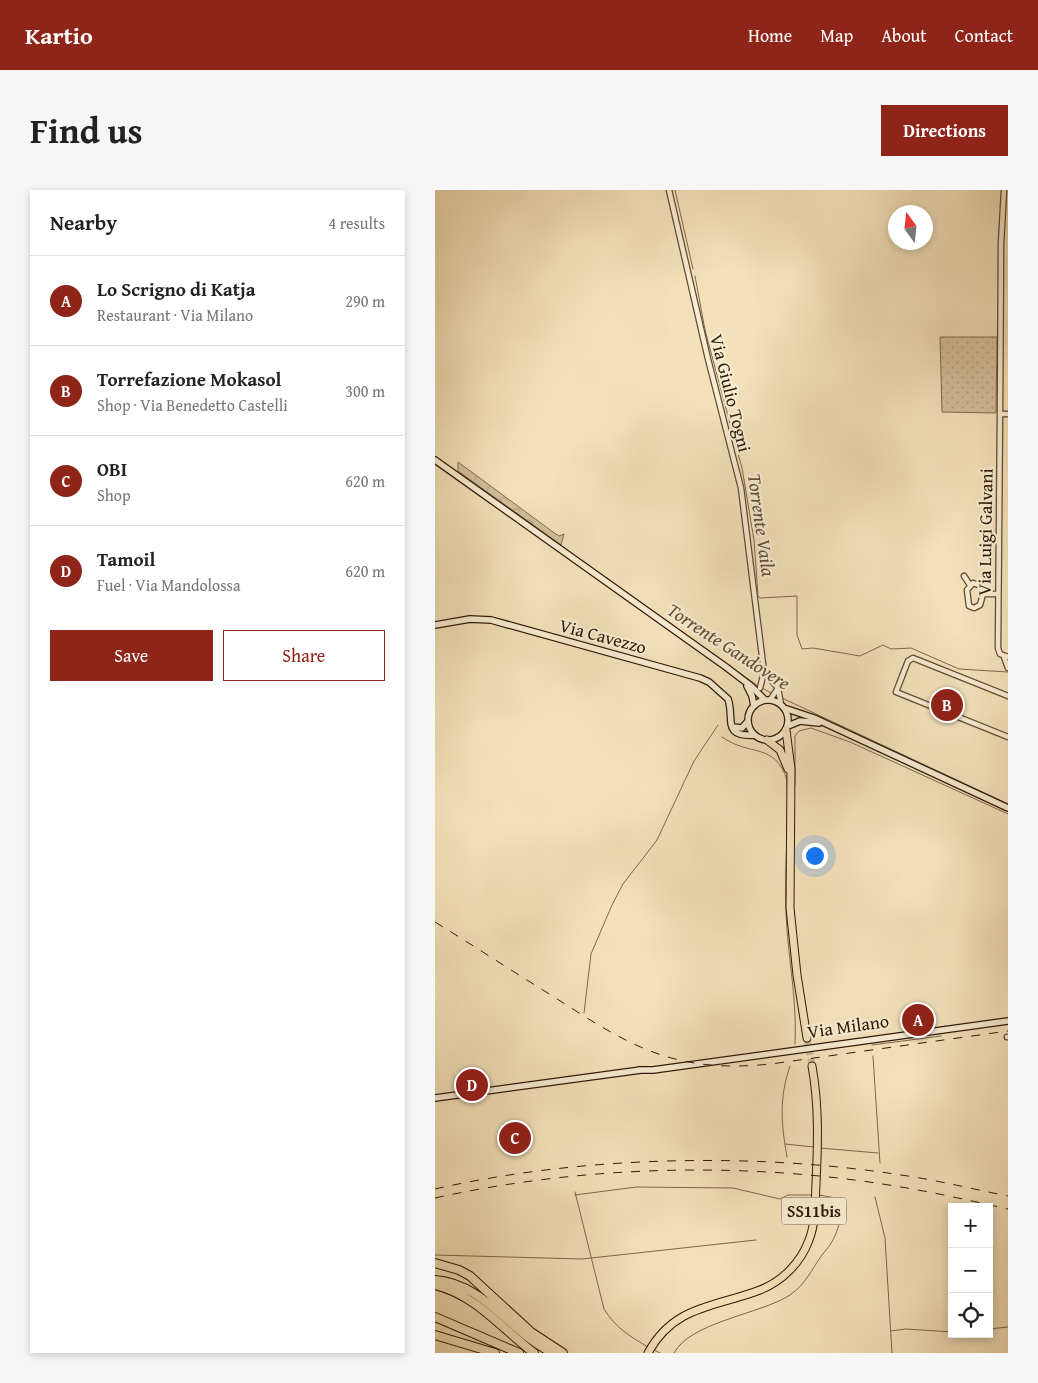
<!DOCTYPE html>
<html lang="en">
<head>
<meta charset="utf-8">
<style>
  body { margin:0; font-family:"Gentium Book Plus",serif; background:#f6f6f6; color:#222 }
  .controls { position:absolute; right:15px; bottom:15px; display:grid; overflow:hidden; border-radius:0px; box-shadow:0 2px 8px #0003 }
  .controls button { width:45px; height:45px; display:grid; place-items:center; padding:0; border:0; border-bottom:1px solid #e0e0e0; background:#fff; color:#222; font:25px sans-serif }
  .compass { position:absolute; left:453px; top:15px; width:45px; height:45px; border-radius:50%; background:#fff; box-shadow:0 2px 8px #0003; rotate:345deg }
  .you { position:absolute; left:379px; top:665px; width:18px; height:18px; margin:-12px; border:4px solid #fff; border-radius:50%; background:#1a73e8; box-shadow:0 0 0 8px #1a73e833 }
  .badge { display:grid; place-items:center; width:32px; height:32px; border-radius:50%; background:#8f2418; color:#fff; font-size:16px; font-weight:700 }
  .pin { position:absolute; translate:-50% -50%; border:2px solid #fff; box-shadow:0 1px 5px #0006 }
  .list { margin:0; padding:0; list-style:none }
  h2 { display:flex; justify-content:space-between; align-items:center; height:65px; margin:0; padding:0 20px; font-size:21px }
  h2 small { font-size:16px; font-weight:400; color:#767676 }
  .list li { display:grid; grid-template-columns:32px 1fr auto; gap:15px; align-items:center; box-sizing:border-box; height:90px; padding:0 20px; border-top:1px solid #e0e0e0 }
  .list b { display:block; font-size:19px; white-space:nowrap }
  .list p { margin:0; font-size:16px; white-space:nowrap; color:#767676 }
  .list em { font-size:16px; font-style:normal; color:#767676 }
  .actions { display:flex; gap:10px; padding:15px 20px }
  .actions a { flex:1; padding:11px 0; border:1px solid #8f2418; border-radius:0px; text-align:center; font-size:18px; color:#8f2418 }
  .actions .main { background:#8f2418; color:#fff }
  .icon { flex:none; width:28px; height:28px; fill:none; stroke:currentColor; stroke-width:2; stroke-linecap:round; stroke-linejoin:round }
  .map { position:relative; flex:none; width:573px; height:1163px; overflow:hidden; border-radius:0px }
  header { display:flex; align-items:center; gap:30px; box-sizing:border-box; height:70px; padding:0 25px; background:#8f2418; color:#fff }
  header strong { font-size:24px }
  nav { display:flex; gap:28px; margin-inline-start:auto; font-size:18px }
  .intro { display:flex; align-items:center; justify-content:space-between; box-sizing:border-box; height:120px; padding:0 30px }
  h1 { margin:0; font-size:35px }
  .button { padding:12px 22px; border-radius:0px; background:#8f2418; color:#fff; font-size:18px; font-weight:700 }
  main { display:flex; gap:30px; padding:0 30px }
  aside { flex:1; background:#fff; border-radius:0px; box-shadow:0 2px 8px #0003 }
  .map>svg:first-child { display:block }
  .grass { fill:url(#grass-dots); stroke:#816b50 }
  .forest { fill:url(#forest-crowns); stroke:#816b50 }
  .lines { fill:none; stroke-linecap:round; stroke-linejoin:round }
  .stream { stroke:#7d674d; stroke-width:1 }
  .primary-tunnel { stroke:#cdb996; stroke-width:7; stroke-dasharray:7 3.5; stroke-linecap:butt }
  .street-casing { stroke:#604a33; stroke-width:7 }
  .secondary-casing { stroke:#2f1706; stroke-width:8 }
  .primary-casing { stroke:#2f1706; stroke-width:9 }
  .highway-casing { stroke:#2f1706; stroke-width:10 }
  .street { stroke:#f8ecd2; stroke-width:4.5 }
  .secondary { stroke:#f8ecd2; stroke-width:5.5 }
  .primary { stroke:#f4e1ba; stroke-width:7 }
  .highway { stroke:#f4e1ba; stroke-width:8 }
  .rail { stroke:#2f1706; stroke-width:1; stroke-dasharray:9 9; stroke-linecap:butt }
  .labels { text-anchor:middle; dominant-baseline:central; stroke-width:4.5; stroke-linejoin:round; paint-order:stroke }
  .shield { fill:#f8ecd2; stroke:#6b5743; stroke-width:1 }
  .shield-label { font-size:16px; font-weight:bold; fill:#2f1706 }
  .street-label { font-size:18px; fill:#2f1706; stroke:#f8ecd2 }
  .water-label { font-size:19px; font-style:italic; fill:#634c36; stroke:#f8ecd2 }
</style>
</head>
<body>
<header>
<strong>Kartio</strong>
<nav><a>Home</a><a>Map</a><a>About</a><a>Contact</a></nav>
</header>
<div class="intro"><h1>Find us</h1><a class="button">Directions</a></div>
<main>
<aside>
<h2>Nearby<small>4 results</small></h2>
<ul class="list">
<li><span class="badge">A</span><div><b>Lo Scrigno di Katja</b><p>Restaurant · Via Milano</p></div><em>290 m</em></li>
<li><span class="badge">B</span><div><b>Torrefazione Mokasol</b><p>Shop · Via Benedetto Castelli</p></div><em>300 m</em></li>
<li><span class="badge">C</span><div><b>OBI</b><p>Shop</p></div><em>620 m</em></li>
<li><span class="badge">D</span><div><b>Tamoil</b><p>Fuel · Via Mandolossa</p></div><em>620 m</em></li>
</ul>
<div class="actions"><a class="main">Save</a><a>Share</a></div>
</aside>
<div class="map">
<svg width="573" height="1163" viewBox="0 0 573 1163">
  <defs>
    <pattern id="grass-dots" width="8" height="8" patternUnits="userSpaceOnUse" patternTransform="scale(1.25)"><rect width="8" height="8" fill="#d3bf9b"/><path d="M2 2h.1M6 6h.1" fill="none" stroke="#b5a384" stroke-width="1.8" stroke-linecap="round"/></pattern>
    <pattern id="forest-crowns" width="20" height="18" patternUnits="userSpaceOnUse" patternTransform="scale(1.25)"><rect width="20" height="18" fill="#d3bf9b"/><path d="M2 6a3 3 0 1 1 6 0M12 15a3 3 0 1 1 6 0" fill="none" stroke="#b5a384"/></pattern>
  </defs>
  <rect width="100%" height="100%" fill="#f4e1ba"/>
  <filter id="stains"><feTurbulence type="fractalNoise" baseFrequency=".004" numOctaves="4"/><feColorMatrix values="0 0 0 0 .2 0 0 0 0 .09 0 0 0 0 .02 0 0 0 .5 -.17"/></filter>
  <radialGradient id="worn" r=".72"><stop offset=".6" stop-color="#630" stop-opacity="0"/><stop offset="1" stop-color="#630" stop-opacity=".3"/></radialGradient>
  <path class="grass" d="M505 147H562L561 223 507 222Z"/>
  <path class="forest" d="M23 272 118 342 124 346 129 344 126 355 23 281Z"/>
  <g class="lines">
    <path class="stream" d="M240 0 258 79
      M260 86 270 140 307 278 319 350 323 406 325 408 362 406V445L367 459 378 458 425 466 448 455 456 459 476 458 524 479 573 482
      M273 461 323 496
      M327 498 336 503
      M347 508 573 614
      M287 547C315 567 340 552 352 590 354 640 348 690 352 740 355 778 362 815 360 854
      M360 595V546L364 541 376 538 415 552 573 624
      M149 823 156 764 177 715 188 694 222 650 259 571 283 535
      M437 855 506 846
      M438 866 445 973
      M350 954 379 957
      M385 958 443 963
      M352 967C346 933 344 908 355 876
      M140 1002 169 1119C181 1138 194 1146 213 1157
      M140 1005 201 997 298 998 345 1009 353 1005H378
      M440 1007 450 1048 457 1163
      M0 1065 147 1069 321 1050
      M554 1139 573 1137
      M456 1141 471 1139 517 1142
      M219 1160 225 1163
      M239 1163C255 1132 326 1124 355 1105 373 1093 378 1075 391 1060 402 1048 408 1027 405 1010L401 1008 384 1005"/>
    <path class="primary-tunnel" d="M372 848 377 876"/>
    <defs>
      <path id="street" d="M234 0 273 169 306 298 329 482 343 498 346 515
        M565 224 566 54 569 0
        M573 224H565L563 458 565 464 573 467
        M529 386 535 395
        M548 404 545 415 539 418 534 416 532 400 538 393 546 396 548 404H562
        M569 467 573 478
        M325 498 329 482
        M573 506 478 468 473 471 461 502 573 547
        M335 510 343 498
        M572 847H573"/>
      <path id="secondary" d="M0 270 291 477 316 496 330 510
        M0 435 35 429 56 430 265 488 274 492 293 509C300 529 286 547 320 545
        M312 496 317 506 319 516
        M313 530a20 20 0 1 1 40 0a20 20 0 1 1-40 0Z
        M349 518 379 528 573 618
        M353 536 365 531 384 533
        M297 537 307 538 313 531
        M204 880H218L573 831
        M0 908 206 880"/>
      <path id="primary" d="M351 540 356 579 355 718 362 785 372 848
        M332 550 345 560 353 579
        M213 1163C239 1115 281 1117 325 1100 348 1091 366 1072 374 1050 381 1032 380 1012 381 993 383 953 384 915 377 876"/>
      <path id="highway" d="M0 1073 24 1080 35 1086 96 1142 128 1163
        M0 1090C51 1094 75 1143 118 1163
        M0 1095C41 1105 67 1139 99 1163
        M0 1127 84 1163
        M0 1145 60 1163"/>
    </defs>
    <use href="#street" class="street-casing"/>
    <use href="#secondary" class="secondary-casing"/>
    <use href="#primary" class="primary-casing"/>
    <use href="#highway" class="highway-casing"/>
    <use href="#street" class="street"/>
    <use href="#secondary" class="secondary"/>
    <use href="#primary" class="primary"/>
    <use href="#highway" class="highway"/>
    <path class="rail" d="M0 732C39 756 77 781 116 805 195 856 238 884 336 874L573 841
      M0 999C145 966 319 962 466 985 502 990 537 999 573 1006
      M0 1008C150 975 314 971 466 997 502 1003 537 1011 573 1019"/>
  </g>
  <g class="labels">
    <rect class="shield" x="346.5" y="1007.5" width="65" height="27" rx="4"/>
    <g class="shield-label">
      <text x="379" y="1021">SS11bis</text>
    </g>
    <g class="street-label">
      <text transform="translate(296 203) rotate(76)">Via Giulio Togni</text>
      <text transform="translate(550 342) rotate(-89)">Via Luigi Galvani</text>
      <text transform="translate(168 446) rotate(15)">Via Cavezzo</text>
      <text transform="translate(413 836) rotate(-8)">Via Milano</text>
    </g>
    <g class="water-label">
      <text transform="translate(327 335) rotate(82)">Torrente Vaila</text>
      <text transform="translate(294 456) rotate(33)">Torrente Gandovere</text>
    </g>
  </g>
  <rect width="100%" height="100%" filter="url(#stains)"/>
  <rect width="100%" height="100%" fill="url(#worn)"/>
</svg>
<div class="controls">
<button>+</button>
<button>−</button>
<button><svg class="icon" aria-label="locate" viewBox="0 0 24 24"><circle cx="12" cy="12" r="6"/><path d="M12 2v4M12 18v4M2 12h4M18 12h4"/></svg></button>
</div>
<svg class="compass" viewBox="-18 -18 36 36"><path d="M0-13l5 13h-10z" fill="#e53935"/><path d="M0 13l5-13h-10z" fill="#767676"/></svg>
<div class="you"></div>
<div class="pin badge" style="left:483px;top:830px">A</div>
<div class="pin badge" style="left:512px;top:515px">B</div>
<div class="pin badge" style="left:80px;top:948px">C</div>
<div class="pin badge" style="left:37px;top:895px">D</div>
</div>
</main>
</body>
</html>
